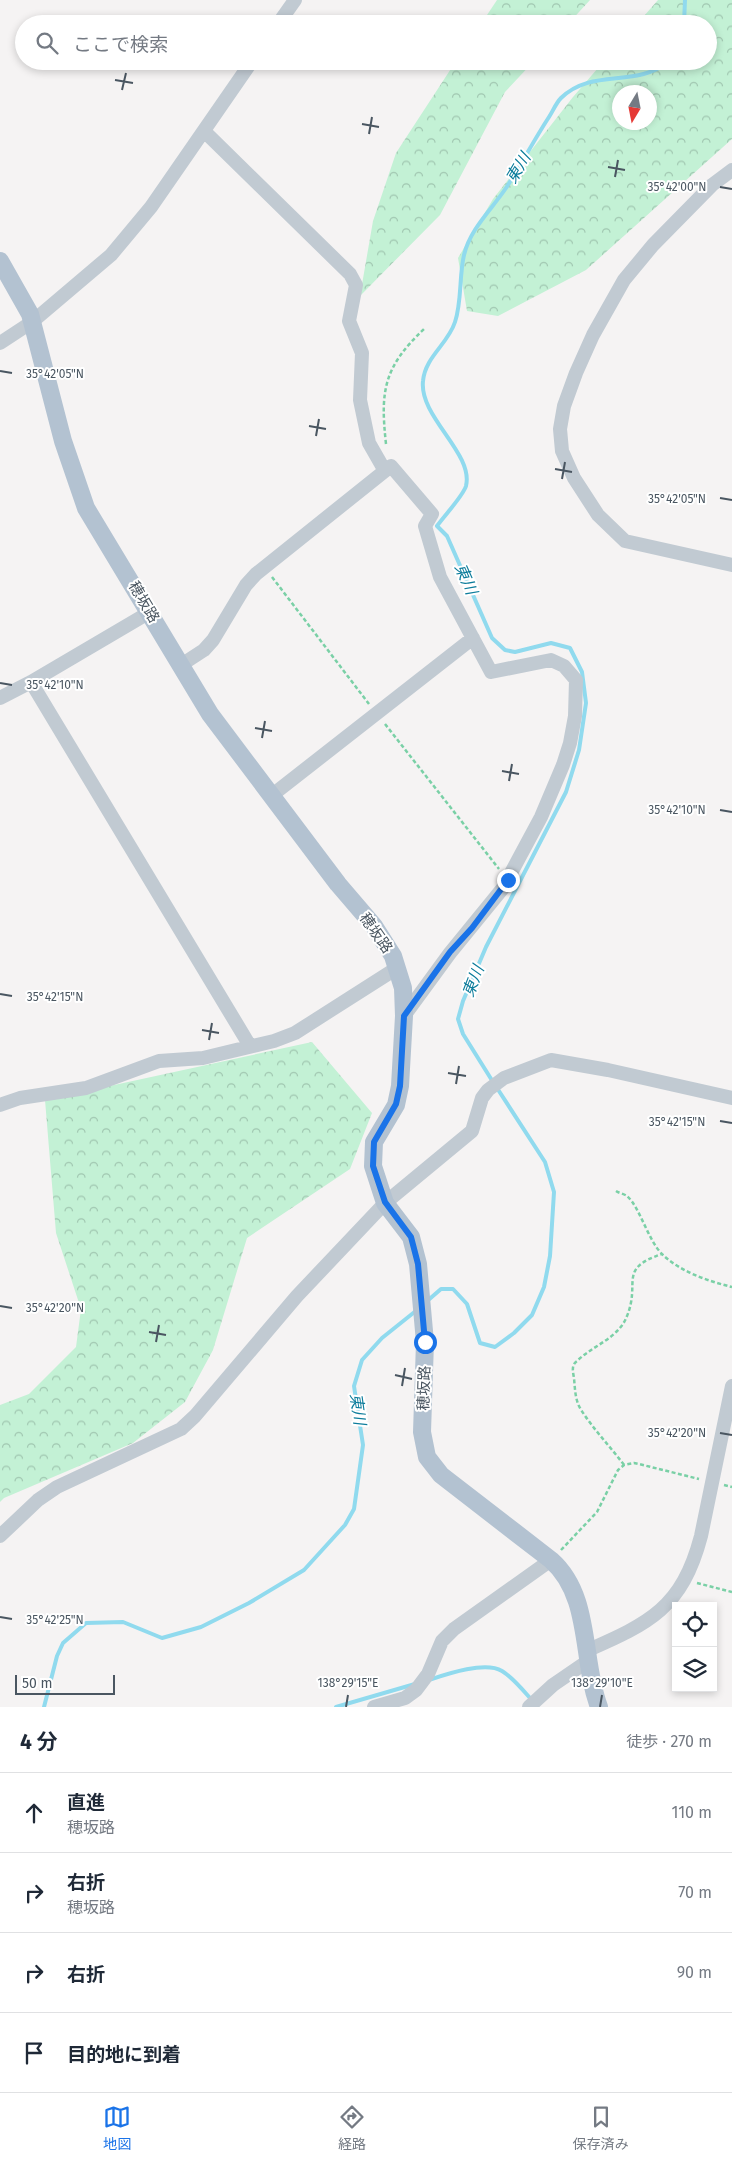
<!DOCTYPE html>
<html lang="ja">
<head>
<meta charset="utf-8">
<style>
  body { margin:0; font-family:"Fira Sans","Noto Sans JP",sans-serif; background:#f6f6f7; color:#1f2937 }
  .controls { position:absolute; right:15px; bottom:15px; display:grid; overflow:hidden; border-radius:0px; box-shadow:0 2px 8px #0003 }
  .controls button { width:45px; height:45px; display:grid; place-items:center; padding:0; border:0; border-bottom:1px solid #e0e1e3; background:#fff; color:#1f2937; font:25px sans-serif }
  .compass { position:absolute; left:612px; top:85px; width:45px; height:45px; border-radius:50%; background:#fff; box-shadow:0 2px 8px #0003; rotate:190deg }
  .scale { position:absolute; left:15px; bottom:12px; width:100px; box-sizing:border-box; padding-left:5px; border:2px solid #4a5661; border-top:0; font-size:14px; line-height:18px; white-space:nowrap; color:#4a5661; -webkit-text-stroke:4px #fff; paint-order:stroke }
  .stop { position:absolute; width:15px; height:15px; margin:-11px; border:4px solid #1a73e8; border-radius:50%; background:#fff }
  .stop.end { background:#1a73e8; border-color:#fff; box-shadow:0 1px 5px #0008 }
  .list { margin:0; padding:0; list-style:none }
  h2 { display:flex; justify-content:space-between; align-items:center; height:65px; margin:0; padding:0 20px; font-size:21px }
  h2 small { font-size:16px; font-weight:400; color:#747a83 }
  .list li { display:grid; grid-template-columns:32px 1fr auto; gap:15px; align-items:center; box-sizing:border-box; height:80px; padding:0 20px; border-top:1px solid #e0e1e3 }
  .list b { display:block; font-size:19px; white-space:nowrap }
  .list p { margin:0; font-size:16px; white-space:nowrap; color:#747a83 }
  .list em { font-size:16px; font-style:normal; color:#747a83 }
  .icon { flex:none; width:28px; height:28px; fill:none; stroke:currentColor; stroke-width:2; stroke-linecap:round; stroke-linejoin:round }
  .map { position:relative; flex:none; width:732px; height:1707px; overflow:hidden }
  .search { position:absolute; background:#fff; box-shadow:0 2px 8px #0003; left:15px; right:15px; top:15px; height:55px; display:flex; align-items:center; gap:12px; box-sizing:border-box; padding:0 18px; border-radius:28px; color:#747a83; font-size:19px }
  .sheet { height:385px; background:#fff }
  nav { display:flex; justify-content:space-around; align-items:center; box-sizing:border-box; height:70px; border-top:1px solid #e0e1e3; background:#fff; font-size:14px; color:#747a83 }
  nav a { display:grid; justify-items:center; gap:2px }
  nav .on { color:#1a73e8 }
  .map>svg:first-child { display:block }
  .forest { fill:url(#forest-crowns); fill-rule:evenodd }
  .lines { fill:none; stroke-linecap:round; stroke-linejoin:round }
  .stream { stroke:#90daee; stroke-width:4 }
  .path { stroke:#7ad0a6; stroke-width:2.5; stroke-dasharray:4 2.5; stroke-linecap:butt }
  .minor { stroke:#c1cad2; stroke-width:14 }
  .major { stroke:#b3c2d1; stroke-width:18 }
  .route { stroke:#1a73e8; stroke-width:6 }
  .ticks { fill:none; stroke:#4a5661; stroke-width:2 }
  .labels { text-anchor:middle; dominant-baseline:central; stroke-width:4; stroke-linejoin:round; paint-order:stroke }
  .street-label { font-size:15px; fill:#4a5661; stroke:#fff }
  .water-label { font-size:16px; font-style:italic; fill:#0c7c9b; stroke:#fff }
  .ticks-label { font-size:12px; text-anchor:middle; fill:#4a5661; stroke:#fff; stroke-width:4; stroke-linejoin:round; paint-order:stroke }
</style>
</head>
<body>
<div class="map">
<svg width="732" height="1707" viewBox="0 0 732 1707">
  <defs>
    <pattern id="forest-crowns" width="20" height="18" patternUnits="userSpaceOnUse" patternTransform="scale(1.25)"><rect width="20" height="18" fill="#c3f1d5"/><path d="M2 6a3 3 0 1 1 6 0M12 15a3 3 0 1 1 6 0" fill="none" stroke="#a0c6b0"/></pattern>
  </defs>
  <rect width="100%" height="100%" fill="#f5f3f3"/>
  <path class="forest" d="M497 0H590L568 24H481Z
    M658 0H732V139L586 270 498 316 467 311 458 258 493 199 573 97 604 61H708V24H637ZM650 92V122H620V92Z
    M456 61H534L505 92 440 215 360 296 373 221 396 153Z
    M312 1042 372 1113 350 1169 247 1238 213 1350 185 1402 133 1443 4 1498 0 1502V1405L29 1394 76 1347 81 1309 56 1233 45 1100Z"/>
  <g class="lines">
    <path class="stream" d="M684 24 685 0
      M493 1082 463 1034 458 1019 463 1001 486 947 566 792 579 750 586 703 582 672 570 648 551 643 515 652 505 650 492 638 447 536 437 526C444 516 463 496 466 486 474 453 419 417 423 381 425 357 448 344 455 322 462 301 459 276 464 255 470 229 492 209 506 188 521 165 534 140 549 117 553 111 556 103 561 98 593 67 636 89 669 61
      M426 1302 441 1289H453L467 1304 480 1343 495 1347 514 1333 532 1315 544 1287 550 1256 554 1192 545 1162 497 1088
      M429 1680C447 1674 485 1661 502 1671 512 1677 522 1689 530 1698
      M44 1707 57 1656 63 1643 86 1623 123 1622 162 1638 201 1627 249 1603 304 1570 345 1525 354 1509 363 1445 354 1386 362 1360 382 1338 417 1310
      M336 1707 415 1684"/>
    <path class="path" d="M386 444C380 390 384 367 424 329
      M272 577 369 704
      M385 724 499 869
      M616 1191C619 1193 624 1194 627 1196 640 1207 648 1241 663 1255 681 1272 708 1281 732 1287
      M624 1465C610 1446 592 1428 580 1408 575 1399 575 1388 574 1378 573 1372 571 1365 577 1361 592 1346 619 1338 627 1316 641 1282 617 1269 662 1254
      M724 1485 732 1487
      M561 1550 597 1512 618 1470 624 1465 634 1463 643 1465 699 1479
      M697 1583 732 1592"/>
    <path class="minor" d="M278 24 295 0
      M204 131 350 274 356 285 349 321 362 353 360 400 369 443 385 471
      M732 170 712 185 653 245 624 280 593 335 576 373 564 406 560 429 562 451 574 478 598 515 625 541 732 565
      M0 343 32 322 111 255 151 207 252 61
      M181 665 204 650 213 640 246 585 256 574 391 466 432 514 425 526 440 577 491 672 551 660 564 666 576 680 575 716 570 743 563 765 541 817 503 888 450 953 404 1016
      M31 682 250 1046
      M0 698 31 682 150 612
      M271 796 473 638
      M0 1105 20 1098 86 1088 159 1061 203 1058 274 1041 295 1033 397 968
      M0 1536 38 1500 57 1487 181 1429 195 1416 297 1296 385 1203 472 1131 482 1098 488 1090 504 1078 551 1060 608 1070 732 1098
      M586 1651C650 1623 682 1608 701 1536L732 1386
      M374 1707 405 1698 416 1690 428 1674 442 1641 454 1629 551 1560
      M529 1707 553 1685 588 1661"/>
    <path class="major" d="M0 261 30 314 63 441 86 508 210 714 338 884 374 926 393 956 403 988 404 1016 400 1086 396 1105 374 1142 373 1166 385 1203 411 1237 418 1264 425 1342 422 1432 427 1457 441 1475 551 1560C592 1596 581 1660 599 1707"/>
  </g>
  <g class="lines">
    <path class="route" d="M425 1342 418 1264 411 1237 385 1202 373 1166 374 1142 396 1104 400 1086 404 1016 450 952 472 928 508 880"/>
  </g>
  <path class="ticks" d="M115 80 133 83M122 90 126 73M362 124 379 127M369 134 372 117M608 167 625 170M615 177 618 160M720 187 732 189M0 371 12 373M309 426 326 429M316 436 319 419M555 469 572 472M562 479 565 462M720 498 732 500M0 683 12 685M255 728 272 731M262 738 265 721M502 771 519 774M509 781 512 764M720 810 732 812M0 994 12 996M202 1030 219 1033M209 1040 212 1023M448 1073 466 1076M456 1084 459 1066M720 1121 732 1123M0 1306 12 1308M149 1332 166 1335M156 1342 159 1325M395 1375 412 1379M402 1386 405 1368M720 1433 732 1435M0 1617 12 1619M346 1707 348 1695M600 1707 602 1695"/>
  <g class="labels">
    <g class="street-label">
      <text transform="translate(144 602) rotate(59)">穂坂路</text>
      <text transform="translate(376 933) rotate(55)">穂坂路</text>
      <text transform="translate(424 1388) rotate(-88)">穂坂路</text>
    </g>
    <g class="water-label">
      <text transform="translate(518 168) rotate(-59)">東川</text>
      <text transform="translate(466 579) rotate(66)">東川</text>
      <text transform="translate(473 981) rotate(-69)">東川</text>
      <text transform="translate(358 1409) rotate(82)">東川</text>
    </g>
  </g>
  <g class="ticks-label">
    <text x="677" y="191">35°42'00"N</text>
    <text x="55" y="378">35°42'05"N</text>
    <text x="677" y="503">35°42'05"N</text>
    <text x="55" y="689">35°42'10"N</text>
    <text x="677" y="814">35°42'10"N</text>
    <text x="55" y="1001">35°42'15"N</text>
    <text x="677" y="1126">35°42'15"N</text>
    <text x="55" y="1312">35°42'20"N</text>
    <text x="677" y="1437">35°42'20"N</text>
    <text x="55" y="1624">35°42'25"N</text>
    <text x="348" y="1687">138°29'15"E</text>
    <text x="602" y="1687">138°29'10"E</text>
  </g>
</svg>
<div class="controls">
<button><svg class="icon" aria-label="locate" viewBox="0 0 24 24"><circle cx="12" cy="12" r="6"/><path d="M12 2v4M12 18v4M2 12h4M18 12h4"/></svg></button>
<button><svg class="icon" aria-label="layers" viewBox="0 0 24 24"><path d="M12 4l9 5-9 5-9-5zM3 14l9 5 9-5"/></svg></button>
</div>
<svg class="compass" viewBox="-18 -18 36 36"><path d="M0-13l5 13h-10z" fill="#e53935"/><path d="M0 13l5-13h-10z" fill="#747a83"/></svg>
<div class="scale">50 m</div>
<div class="stop" style="left:425px;top:1342px"></div>
<div class="stop end" style="left:508px;top:880px"></div>
<div class="search"><svg class="icon" aria-label="search" viewBox="0 0 24 24"><circle cx="10" cy="10" r="6"/><path d="M15 15l6 6"/></svg>ここで検索</div>
</div>
<section class="sheet">
<h2>4 分<small>徒歩 · 270 m</small></h2>
<ul class="list">
<li><svg class="icon" aria-label="ahead" viewBox="0 0 24 24"><path d="M12 20V5M6 11l6-6 6 6"/></svg><div><b>直進</b><p>穂坂路</p></div><em>110 m</em></li>
<li><svg class="icon" aria-label="right" viewBox="0 0 24 24"><path d="M7 20v-9h11M14 6l5 5-5 5"/></svg><div><b>右折</b><p>穂坂路</p></div><em>70 m</em></li>
<li><svg class="icon" aria-label="right" viewBox="0 0 24 24"><path d="M7 20v-9h11M14 6l5 5-5 5"/></svg><div><b>右折</b></div><em>90 m</em></li>
<li><svg class="icon" aria-label="arrive" viewBox="0 0 24 24"><path d="M6 21V4h12l-3 4 3 4H6"/></svg><div><b>目的地に到着</b></div></li>
</ul>
</section>
<nav>
<a class="on"><svg class="icon" aria-label="map" viewBox="0 0 24 24"><path d="M3 6l6-2 6 2 6-2v14l-6 2-6-2-6 2zM9 4v14M15 6v14"/></svg>地図</a>
<a><svg class="icon" aria-label="directions" viewBox="0 0 24 24"><path d="M12 3l9 9-9 9-9-9zM9 14v-3h6M13 9l2 2-2 2"/></svg>経路</a>
<a><svg class="icon" aria-label="saved" viewBox="0 0 24 24"><path d="M7 4h10v16l-5-4-5 4z"/></svg>保存済み</a>
</nav>
</body>
</html>
